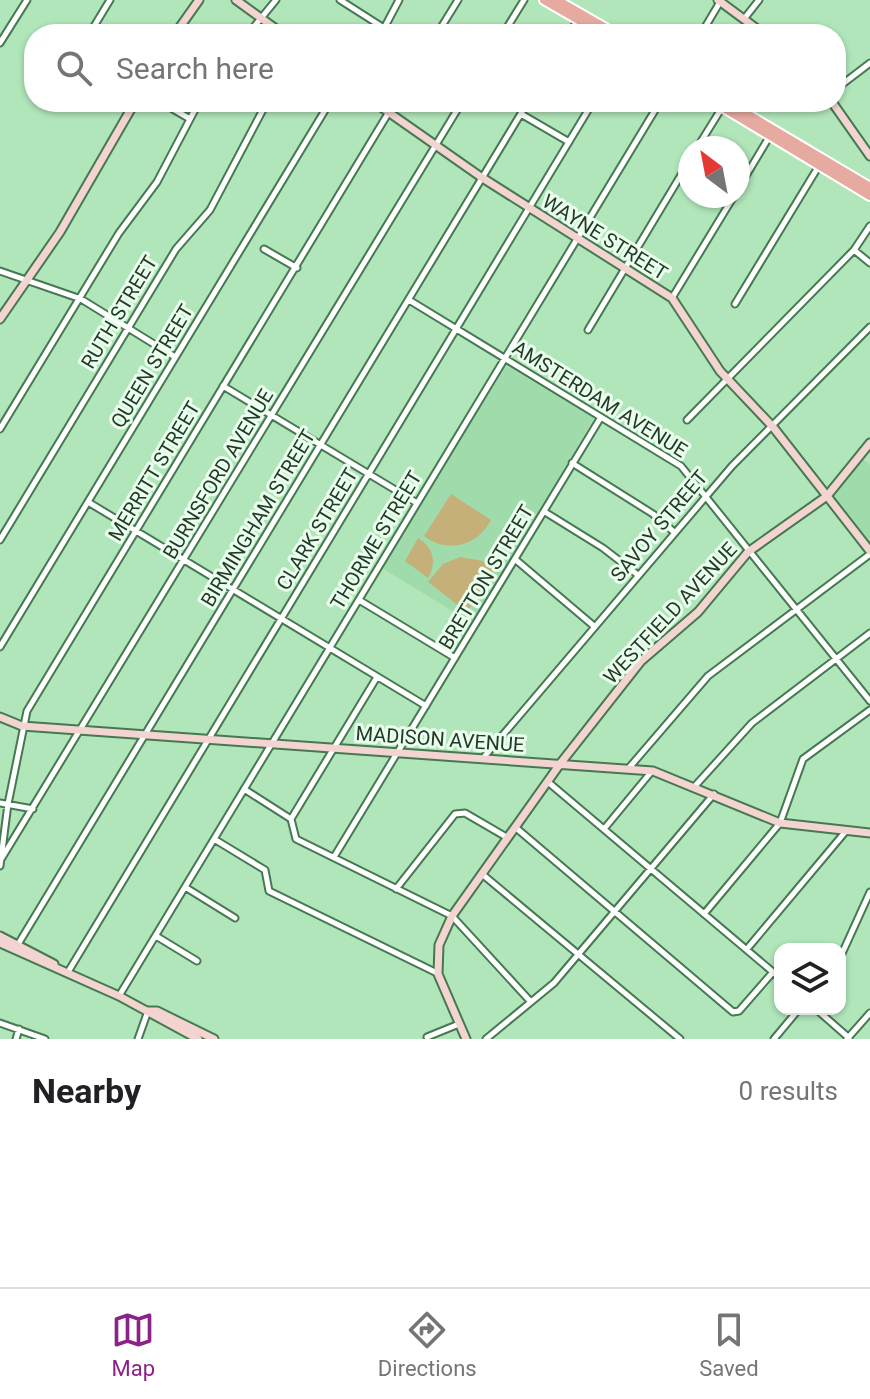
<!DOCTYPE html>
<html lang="en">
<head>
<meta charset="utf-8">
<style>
  body { margin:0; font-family:Roboto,sans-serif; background:#f2f2f2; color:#202124 }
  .controls { position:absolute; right:24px; bottom:24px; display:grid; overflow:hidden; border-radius:16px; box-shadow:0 2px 6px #0004 }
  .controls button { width:72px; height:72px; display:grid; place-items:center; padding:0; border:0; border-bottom:2px solid #e0e0e0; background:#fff; color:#202124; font:40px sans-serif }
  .compass { position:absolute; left:678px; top:136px; width:72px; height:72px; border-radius:50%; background:#fff; box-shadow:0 2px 6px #0004; rotate:328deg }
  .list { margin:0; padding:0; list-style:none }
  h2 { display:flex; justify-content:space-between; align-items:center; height:104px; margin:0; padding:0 32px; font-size:34px }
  h2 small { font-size:26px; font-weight:400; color:#757577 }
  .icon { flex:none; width:44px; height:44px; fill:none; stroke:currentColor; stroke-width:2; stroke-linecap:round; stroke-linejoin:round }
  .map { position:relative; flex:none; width:870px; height:1039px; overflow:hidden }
  .search { position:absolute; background:#fff; box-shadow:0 2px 6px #0004; left:24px; right:24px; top:24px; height:88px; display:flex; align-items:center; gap:20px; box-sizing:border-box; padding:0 28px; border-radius:32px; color:#757577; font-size:30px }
  .sheet { height:248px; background:#fff }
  nav { display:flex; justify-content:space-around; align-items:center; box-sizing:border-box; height:112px; border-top:2px solid #e0e0e0; background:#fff; font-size:22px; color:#757577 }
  nav a { display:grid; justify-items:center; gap:4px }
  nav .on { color:#8b2287 }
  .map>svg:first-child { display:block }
  .built { fill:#a0dcab }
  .green { fill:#c5b079 }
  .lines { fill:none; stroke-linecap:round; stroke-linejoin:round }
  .street-casing { stroke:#467851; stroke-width:9 }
  .secondary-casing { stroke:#467851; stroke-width:11 }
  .primary-casing { stroke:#fff; stroke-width:12 }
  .street { stroke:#fff; stroke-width:5 }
  .secondary { stroke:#f3d4d0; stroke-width:7 }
  .primary { stroke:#e6aaa1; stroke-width:8 }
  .labels { text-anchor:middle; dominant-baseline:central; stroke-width:6; stroke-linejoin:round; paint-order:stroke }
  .street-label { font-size:20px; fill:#243928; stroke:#e9feec }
</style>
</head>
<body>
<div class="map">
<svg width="870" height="1039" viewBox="0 0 870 1039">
  <rect width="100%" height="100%" fill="#b1e6ba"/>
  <path class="built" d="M505 365 594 418 472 623 382 568Z
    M862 458 870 465V546L831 496Z"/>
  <path class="green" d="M451 494 491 520C478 546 447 554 424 536Z
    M418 538C434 548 437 562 428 578L405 561Z
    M460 557 483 561 494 570 469 609 464 610 428 582 443 564Z"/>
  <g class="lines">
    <defs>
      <path id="street" d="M340 0 384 28
        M744 19 759 0
        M93 28 110 0
        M248 34 276 0
        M381 34 399 0
        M437 34 458 0
        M503 34 524 0
        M569 34 579 18
        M701 34 720 2
        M0 43 27 0
        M836 89 870 63
        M161 102 190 119
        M521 114 569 142
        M697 148 723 106
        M738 189 771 134
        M264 249 297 268
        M854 250 870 263
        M0 271 81 299 175 357
        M672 298 734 196
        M409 300 681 466 870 701
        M735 304 820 164
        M588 330 690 160
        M223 386 417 503
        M687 420 854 250 870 226
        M0 429 119 233 157 182 199 102
        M572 463 653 514 674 532
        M88 502 426 706
        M545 512 603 548 638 575
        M0 540 176 249 210 210 267 102
        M516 560 595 627
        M359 600 455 658
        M0 647 330 102
        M484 757 732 466 870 327
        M628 769 708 676 870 554
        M548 782 780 978
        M695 786 752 723 870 633
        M244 789 291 819 296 839 452 916 530 1001
        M0 803 33 809
        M291 819 377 677
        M515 827 733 1012 739 1011 773 972
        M604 829 652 771
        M214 839 265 870 269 891 437 973
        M334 857 601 417
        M0 861 462 102
        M0 866 8 804 27 711 395 102
        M482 874 680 1039
        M185 887 235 918
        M396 889 455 814 465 813 508 838
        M704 914 780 823 803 759 870 710
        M156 936 197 961
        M17 946 528 102
        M747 949 846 831
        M840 958 870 892
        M68 972 593 102
        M119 996 660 102
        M816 1009 849 1038
        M0 1023 45 1039
        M427 1037 459 1024
        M16 1039 19 1029
        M138 1039 148 1011
        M486 1039 554 983 714 794
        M774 1039 799 1009
        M847 1039 870 1013"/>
      <path id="secondary" d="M236 0 283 34
        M718 0 764 34
        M175 34 199 0
        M374 102 481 177 672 298 720 371 773 427 870 551
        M832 102 870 156
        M0 319 60 232 135 102
        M0 717 22 726 653 771 780 823 870 833
        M0 936 54 964
        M0 943 119 996 198 1039
        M148 1011H157L214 1039
        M466 1039 438 974 439 945 452 916 560 764 641 661 698 612 748 552 827 496 870 443"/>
      <path id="primary" d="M544 0 603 34
        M557 0 616 34
        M714 102 870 196
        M727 102 870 187"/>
    </defs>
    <use href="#street" class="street-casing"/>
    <use href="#secondary" class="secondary-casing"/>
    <use href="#primary" class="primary-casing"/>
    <use href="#street" class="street"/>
    <use href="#secondary" class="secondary"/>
    <use href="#primary" class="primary"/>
  </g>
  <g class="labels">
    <g class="street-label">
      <text transform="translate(605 237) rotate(32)">WAYNE STREET</text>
      <text transform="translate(119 312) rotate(-59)">RUTH STREET</text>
      <text transform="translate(152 366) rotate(-59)">QUEEN STREET</text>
      <text transform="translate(600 399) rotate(32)">AMSTERDAM AVENUE</text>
      <text transform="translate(154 471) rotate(-59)">MERRITT STREET</text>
      <text transform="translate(218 474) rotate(-59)">BURNSFORD AVENUE</text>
      <text transform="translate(258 518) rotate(-59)">BIRMINGHAM STREET</text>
      <text transform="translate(659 526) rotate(-50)">SAVOY STREET</text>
      <text transform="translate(317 529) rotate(-59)">CLARK STREET</text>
      <text transform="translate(376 540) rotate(-59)">THORME STREET</text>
      <text transform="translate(486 577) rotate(-59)">BRETTON STREET</text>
      <text transform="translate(670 613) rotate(-47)">WESTFIELD AVENUE</text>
      <text transform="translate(440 739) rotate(4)">MADISON AVENUE</text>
    </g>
  </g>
</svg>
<div class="controls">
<button><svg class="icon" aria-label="layers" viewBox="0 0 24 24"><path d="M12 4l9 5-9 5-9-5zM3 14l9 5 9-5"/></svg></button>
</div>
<svg class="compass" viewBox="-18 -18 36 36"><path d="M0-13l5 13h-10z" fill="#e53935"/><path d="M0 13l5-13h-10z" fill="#757577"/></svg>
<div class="search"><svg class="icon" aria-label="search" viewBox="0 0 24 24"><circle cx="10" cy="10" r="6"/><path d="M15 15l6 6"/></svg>Search here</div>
</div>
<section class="sheet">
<h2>Nearby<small>0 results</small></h2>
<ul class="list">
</ul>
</section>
<nav>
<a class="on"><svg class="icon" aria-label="map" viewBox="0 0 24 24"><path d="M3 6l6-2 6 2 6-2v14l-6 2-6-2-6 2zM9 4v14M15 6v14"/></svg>Map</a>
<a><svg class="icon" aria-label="directions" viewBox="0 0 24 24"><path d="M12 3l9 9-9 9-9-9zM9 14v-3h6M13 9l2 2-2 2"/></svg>Directions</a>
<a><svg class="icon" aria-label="saved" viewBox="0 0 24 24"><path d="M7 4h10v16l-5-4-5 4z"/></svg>Saved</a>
</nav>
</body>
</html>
